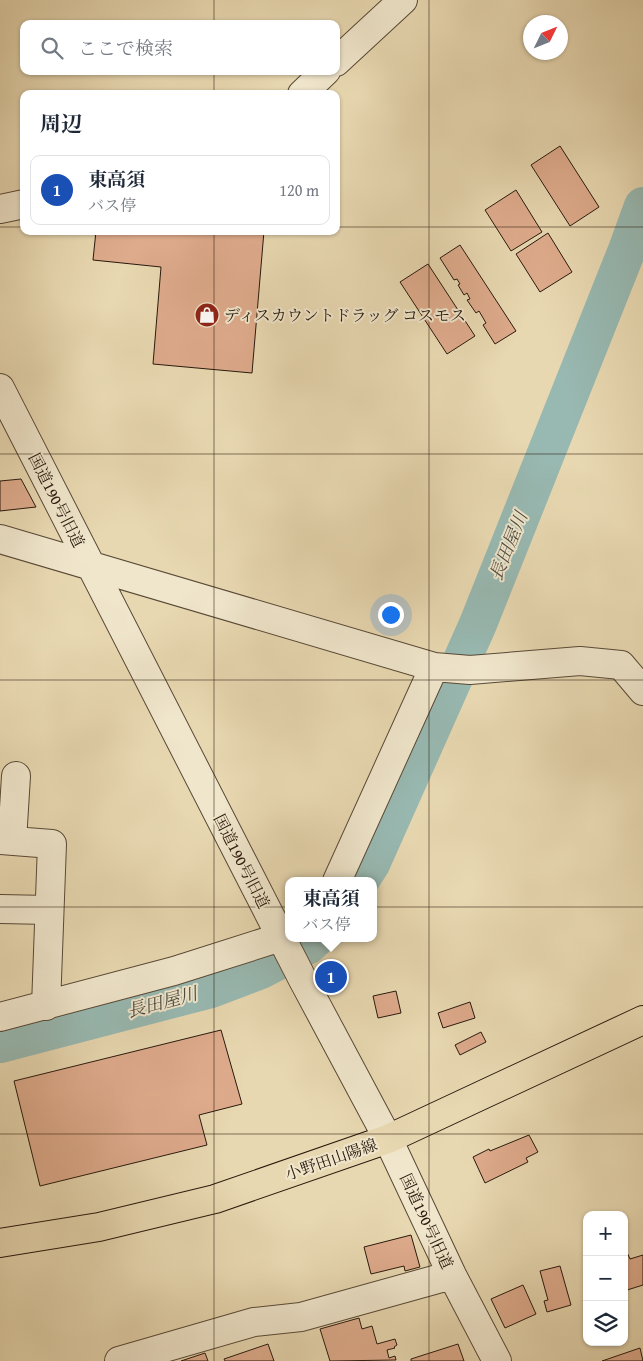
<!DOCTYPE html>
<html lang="ja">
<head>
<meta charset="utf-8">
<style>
  body { margin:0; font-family:"Gentium Book Plus","Noto Serif JP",serif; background:#f6f6f7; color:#1f2937 }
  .controls { position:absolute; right:15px; bottom:15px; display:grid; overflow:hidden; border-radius:10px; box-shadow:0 1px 4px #0004 }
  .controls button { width:45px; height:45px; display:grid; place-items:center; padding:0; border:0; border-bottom:1px solid #e0e1e3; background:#fff; color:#1f2937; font:25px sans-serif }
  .compass { position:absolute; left:523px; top:15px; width:45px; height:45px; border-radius:50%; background:#fff; box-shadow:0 1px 4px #0004; rotate:47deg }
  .you { position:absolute; left:390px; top:614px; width:18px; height:18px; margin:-12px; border:4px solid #fff; border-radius:50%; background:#1a73e8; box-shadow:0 0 0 8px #1a73e833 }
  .badge { display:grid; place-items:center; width:32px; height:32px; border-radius:50%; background:#db2777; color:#fff; font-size:16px; font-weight:700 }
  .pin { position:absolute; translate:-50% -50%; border:2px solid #fff; box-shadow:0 1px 5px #0006 }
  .popup { position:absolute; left:285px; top:877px; width:92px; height:65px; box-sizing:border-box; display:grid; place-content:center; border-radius:10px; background:#fff; filter:drop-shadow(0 1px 4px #0005); font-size:16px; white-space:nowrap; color:#747a83 }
  .popup b { font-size:19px; color:#1f2937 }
  .popup::after { content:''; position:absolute; left:50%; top:100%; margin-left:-10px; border:10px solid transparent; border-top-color:#fff }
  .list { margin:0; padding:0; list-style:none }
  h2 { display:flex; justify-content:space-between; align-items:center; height:65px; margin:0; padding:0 20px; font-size:21px }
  h2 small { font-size:16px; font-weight:400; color:#747a83 }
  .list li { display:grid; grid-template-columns:32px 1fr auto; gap:15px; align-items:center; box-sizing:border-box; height:70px; margin:0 10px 10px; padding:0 10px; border:1px solid #e0e1e3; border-radius:10px }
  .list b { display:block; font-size:19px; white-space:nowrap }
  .list p { margin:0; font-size:16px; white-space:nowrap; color:#747a83 }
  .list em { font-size:16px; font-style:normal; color:#747a83 }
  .icon { flex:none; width:28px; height:28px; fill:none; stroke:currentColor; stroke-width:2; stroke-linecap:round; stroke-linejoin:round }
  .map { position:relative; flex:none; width:643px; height:1361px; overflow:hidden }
  .search { position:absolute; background:#fff; box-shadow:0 1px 4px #0004; left:20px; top:20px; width:320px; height:55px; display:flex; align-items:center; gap:12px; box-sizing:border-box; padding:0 18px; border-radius:10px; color:#747a83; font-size:19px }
  .panel { position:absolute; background:#fff; box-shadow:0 1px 4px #0004; left:20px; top:90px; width:320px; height:145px; border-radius:10px }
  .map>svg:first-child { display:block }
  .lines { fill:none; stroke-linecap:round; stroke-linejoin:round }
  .river { stroke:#98b9b2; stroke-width:38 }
  .building { fill:#deab8c; stroke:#28190d }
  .minor-casing { stroke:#584936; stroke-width:30 }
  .major-casing { stroke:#28190d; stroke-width:30 }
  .minor { stroke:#f0e6cc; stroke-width:28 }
  .major { stroke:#e8d8b1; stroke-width:28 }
  .grid { fill:none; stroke:#28190d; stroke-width:1; stroke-opacity:0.55 }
  .labels { text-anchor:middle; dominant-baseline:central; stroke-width:4; stroke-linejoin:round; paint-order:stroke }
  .poi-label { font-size:16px; fill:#28190d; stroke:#f0e6cc; text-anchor:start }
  .street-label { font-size:16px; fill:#28190d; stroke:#f0e6cc }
  .water-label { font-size:18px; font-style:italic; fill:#4a493f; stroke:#f0e6cc }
</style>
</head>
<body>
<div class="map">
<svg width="643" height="1361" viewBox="0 0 643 1361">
  <rect width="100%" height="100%" fill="#e8d8b1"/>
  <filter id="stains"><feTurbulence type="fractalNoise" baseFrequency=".004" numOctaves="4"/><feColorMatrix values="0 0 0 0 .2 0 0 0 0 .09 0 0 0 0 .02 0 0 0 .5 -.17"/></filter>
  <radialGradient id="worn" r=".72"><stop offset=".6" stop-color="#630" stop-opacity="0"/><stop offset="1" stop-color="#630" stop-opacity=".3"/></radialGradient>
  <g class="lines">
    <path class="river" d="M360 881 371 864 478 624 627 250 643 206
      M0 1044 211 989 261 970 307 946 316 938"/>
  </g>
  <path class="building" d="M560 146 599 207 570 226 531 165Z
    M516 190 542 232 511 251 485 210Z
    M96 231H264L252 373 153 364 161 267 93 260Z
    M548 233 572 272 540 292 516 254Z
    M460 245 516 331 495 344 483 325 486 323 479 311 476 313 467 300 470 299 467 293 464 295 458 285 460 284 457 279 454 280 440 258Z
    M428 264 475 336 447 354 400 282Z
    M21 479 36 507 0 511V481Z
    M396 991 401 1013 378 1018 373 996Z
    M470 1002 475 1018 443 1028 438 1013Z
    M221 1030 242 1104 199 1115 207 1145 40 1186 14 1081Z
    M481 1032 486 1042 460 1055 455 1045Z
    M529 1135 538 1152 526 1158 528 1162 485 1183 473 1157 489 1149 490 1151Z
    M411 1235 420 1267 405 1271 404 1266 371 1274 364 1247Z
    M624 1246 630 1259 643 1255V1285L624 1291Z
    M560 1266 571 1305 547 1312 544 1301 548 1300 540 1271Z
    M523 1285 536 1314 505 1328 491 1299Z
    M359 1318 362 1329 372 1326 377 1344 395 1339 397 1345 394 1347 395 1348 387 1350 389 1358 395 1356 396 1360 330 1361 320 1329Z
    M268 1344 274 1361H225L224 1359Z
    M458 1344 464 1361H411V1359Z
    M640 1348 643 1361H602Z
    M205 1353 208 1361H181Z"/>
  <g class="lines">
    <defs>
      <path id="minor" d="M336 62 403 0
        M302 94 326 71
        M0 209 24 204
        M0 388 302 978 388 1139 452 1275 497 1361
        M0 539 434 667 470 670 580 661 621 665 643 691
        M0 840 52 844 46 1006
        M12 841 16 776
        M337 881 434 667
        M0 909 49 910
        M0 1017 174 971 281 937 288 932
        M119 1361 254 1322 301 1317 452 1275"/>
      <path id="major" d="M0 1243 99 1227 215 1199 388 1139 643 1020"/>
    </defs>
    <use href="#minor" class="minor-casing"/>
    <use href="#major" class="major-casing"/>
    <use href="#minor" class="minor"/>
    <use href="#major" class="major"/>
  </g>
  <path class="grid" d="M214 0V24M429 0V1361M214 71V94M0 227H24M336 227H643M214 231V1361M0 454H643M0 680H643M0 907H643M0 1134H643"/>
  <defs>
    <symbol id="shop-disc" viewBox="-11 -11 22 22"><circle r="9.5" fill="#8f2418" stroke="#f0e6cc"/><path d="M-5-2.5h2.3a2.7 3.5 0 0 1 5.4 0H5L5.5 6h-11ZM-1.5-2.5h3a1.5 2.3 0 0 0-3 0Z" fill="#fff"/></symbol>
  </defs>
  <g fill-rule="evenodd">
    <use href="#shop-disc" x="193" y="301" width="28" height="28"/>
  </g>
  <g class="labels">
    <g class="poi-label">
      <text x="224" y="315">ディスカウントドラッグ コスモス</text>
    </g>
    <g class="street-label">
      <text transform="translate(57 500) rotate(63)">国道190号旧道</text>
      <text transform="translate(242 861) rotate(63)">国道190号旧道</text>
      <text transform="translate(331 1159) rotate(-19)">小野田山陽線</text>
      <text transform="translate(427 1221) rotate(65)">国道190号旧道</text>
    </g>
    <g class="water-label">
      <text transform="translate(508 546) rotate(-68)">長田屋川</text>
      <text transform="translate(162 1002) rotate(-15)">長田屋川</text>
    </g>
  </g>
  <rect width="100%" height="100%" filter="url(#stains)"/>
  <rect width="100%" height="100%" fill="url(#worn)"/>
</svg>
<div class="controls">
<button>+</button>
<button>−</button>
<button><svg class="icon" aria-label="layers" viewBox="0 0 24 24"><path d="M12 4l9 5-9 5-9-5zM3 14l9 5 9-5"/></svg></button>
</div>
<svg class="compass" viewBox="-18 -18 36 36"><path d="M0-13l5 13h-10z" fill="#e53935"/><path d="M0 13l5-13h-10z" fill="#747a83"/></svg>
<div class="you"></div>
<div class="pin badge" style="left:331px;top:977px;background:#1a4fb4">1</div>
<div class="popup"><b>東高須</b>バス停</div>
<div class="search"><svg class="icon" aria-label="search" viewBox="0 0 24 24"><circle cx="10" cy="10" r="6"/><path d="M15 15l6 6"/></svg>ここで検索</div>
<section class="panel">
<h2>周辺<small></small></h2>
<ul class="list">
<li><span class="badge" style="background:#1a4fb4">1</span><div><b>東高須</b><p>バス停</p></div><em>120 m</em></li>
</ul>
</section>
</div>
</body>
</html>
